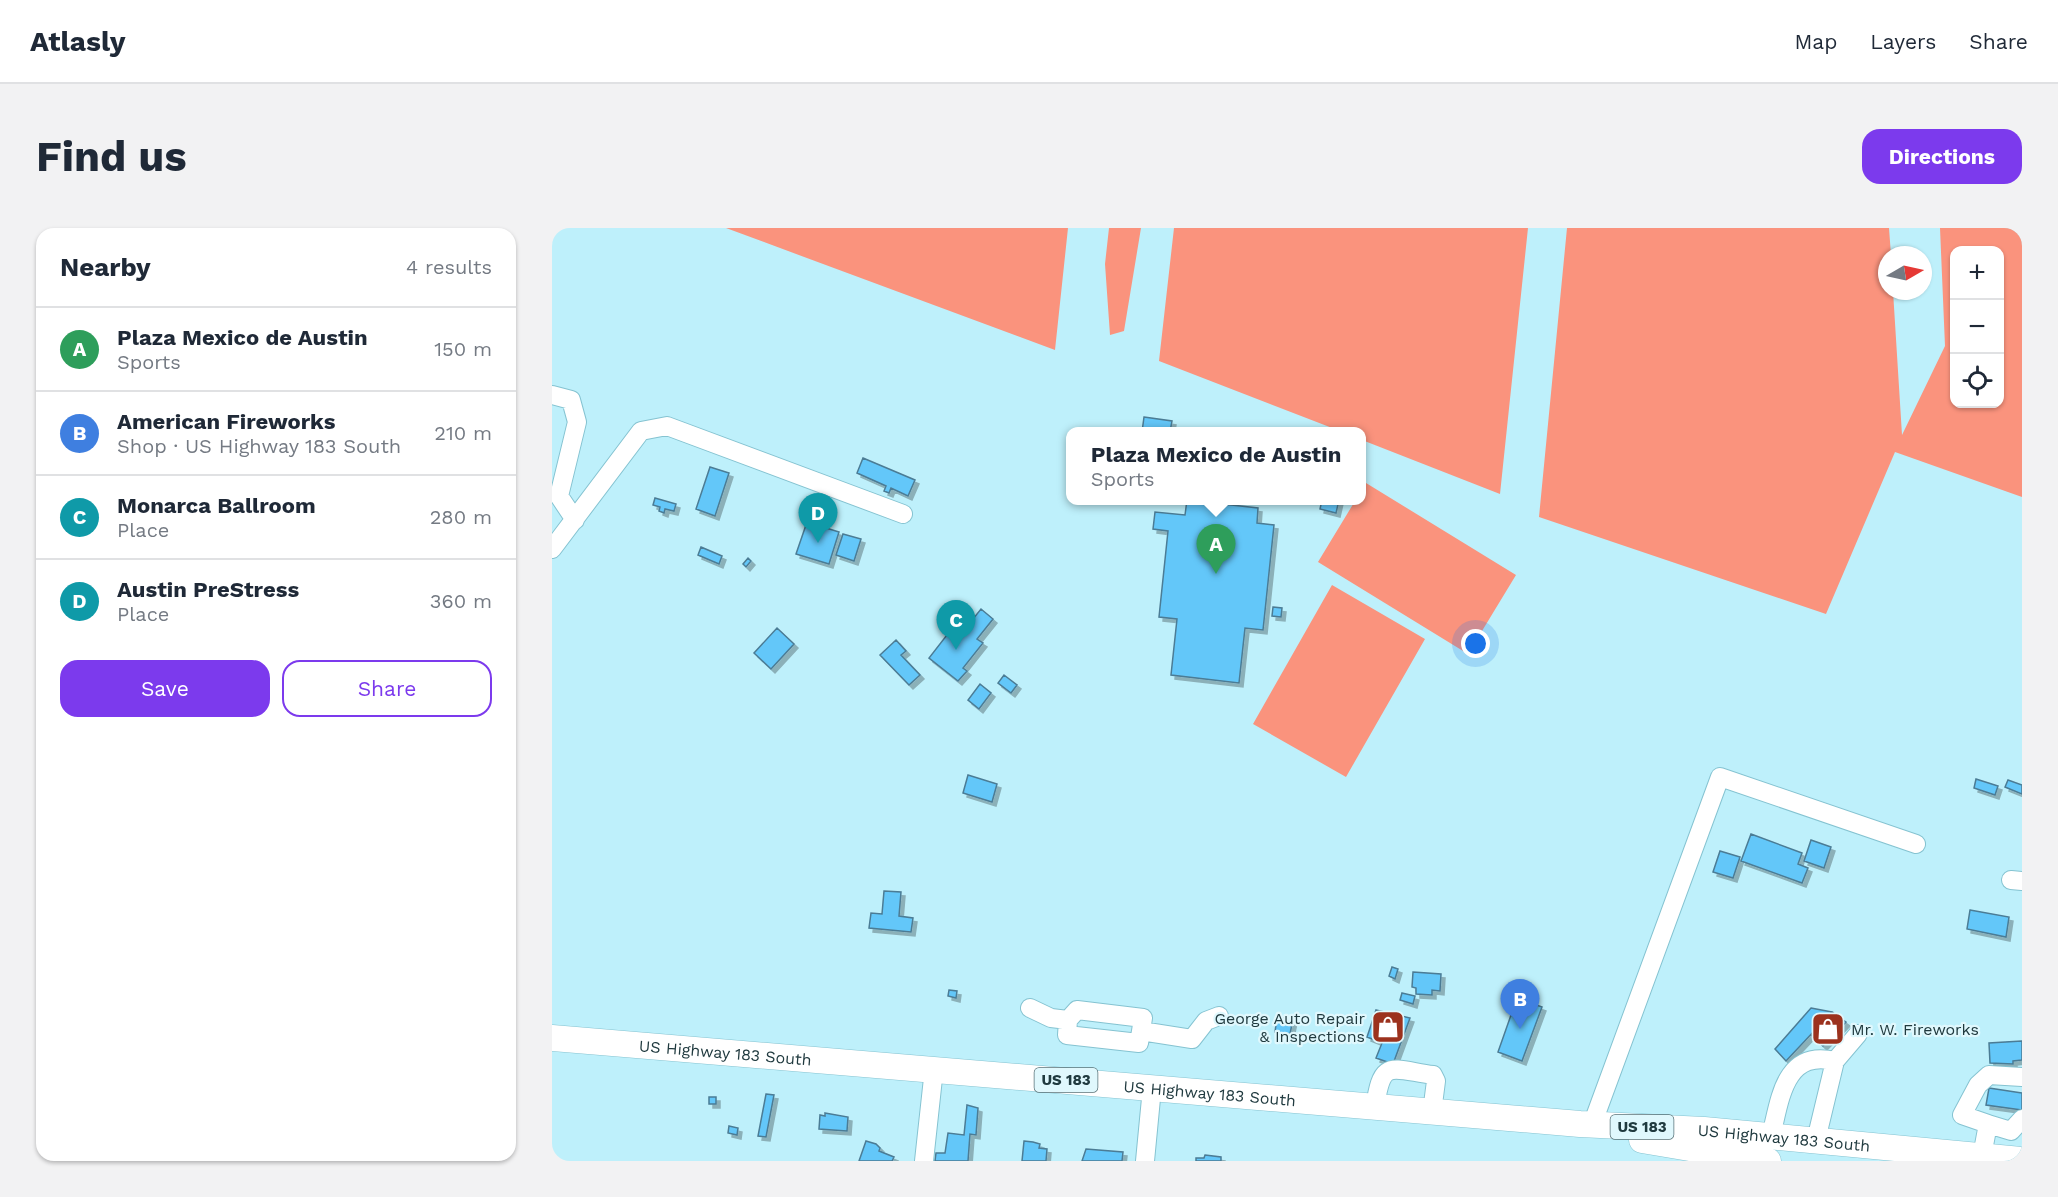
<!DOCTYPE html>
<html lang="en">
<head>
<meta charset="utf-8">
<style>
  body { margin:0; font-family:"Work Sans",sans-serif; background:#f2f2f3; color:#1f2937 }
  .controls { position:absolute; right:18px; top:18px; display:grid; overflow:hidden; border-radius:12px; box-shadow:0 2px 4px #0004 }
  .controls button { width:54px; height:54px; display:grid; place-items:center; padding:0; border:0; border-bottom:2px solid #e0e1e3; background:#fff; color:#1f2937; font:30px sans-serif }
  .compass { position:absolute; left:1326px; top:18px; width:54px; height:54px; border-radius:50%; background:#fff; box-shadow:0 2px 4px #0004; rotate:81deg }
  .you { position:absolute; left:924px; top:416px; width:21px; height:21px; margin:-15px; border:4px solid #fff; border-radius:50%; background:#1a73e8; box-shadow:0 0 0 9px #1a73e833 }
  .badge { display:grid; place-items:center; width:39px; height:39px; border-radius:50%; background:#7c3aed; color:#fff; font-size:20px; font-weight:700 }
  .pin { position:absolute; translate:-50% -50px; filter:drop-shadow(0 2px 3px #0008) }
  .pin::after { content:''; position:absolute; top:32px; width:21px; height:18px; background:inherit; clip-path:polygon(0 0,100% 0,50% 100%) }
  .popup { position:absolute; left:514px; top:199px; width:300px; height:78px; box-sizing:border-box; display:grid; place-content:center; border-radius:12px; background:#fff; filter:drop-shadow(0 2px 4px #0005); font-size:20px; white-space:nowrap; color:#747a83 }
  .popup b { font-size:22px; color:#1f2937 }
  .popup::after { content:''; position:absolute; left:50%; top:100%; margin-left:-12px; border:12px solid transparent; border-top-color:#fff }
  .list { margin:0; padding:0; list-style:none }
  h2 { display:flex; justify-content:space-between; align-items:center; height:78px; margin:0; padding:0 24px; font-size:26px }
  h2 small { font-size:20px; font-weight:400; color:#747a83 }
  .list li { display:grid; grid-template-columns:39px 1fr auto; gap:18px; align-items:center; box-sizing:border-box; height:84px; padding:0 24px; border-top:2px solid #e0e1e3 }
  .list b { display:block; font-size:22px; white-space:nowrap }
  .list p { margin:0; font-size:20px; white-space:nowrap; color:#747a83 }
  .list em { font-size:20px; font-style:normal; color:#747a83 }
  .actions { display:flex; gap:12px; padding:18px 24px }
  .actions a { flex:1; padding:14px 0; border:2px solid #7c3aed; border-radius:18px; text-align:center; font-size:21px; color:#7c3aed }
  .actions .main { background:#7c3aed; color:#fff }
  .icon { flex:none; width:33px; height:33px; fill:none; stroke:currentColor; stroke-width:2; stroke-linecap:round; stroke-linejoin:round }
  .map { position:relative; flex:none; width:1470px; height:933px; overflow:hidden; border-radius:18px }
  header { display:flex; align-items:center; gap:36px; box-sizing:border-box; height:84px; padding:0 30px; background:#fff; border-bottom:2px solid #e0e1e3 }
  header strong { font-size:28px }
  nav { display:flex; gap:33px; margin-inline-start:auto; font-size:21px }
  .intro { display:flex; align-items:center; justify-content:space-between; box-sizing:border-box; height:144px; padding:0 36px }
  h1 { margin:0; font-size:42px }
  .button { padding:15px 27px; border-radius:18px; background:#7c3aed; color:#fff; font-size:21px; font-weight:700 }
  main { display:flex; gap:36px; padding:0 36px }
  aside { flex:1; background:#fff; border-radius:18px; box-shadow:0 2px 4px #0004 }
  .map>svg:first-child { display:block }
  .green { fill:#fa937d; fill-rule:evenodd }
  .building { fill:#63c7f9; stroke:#4b7c95; stroke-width:1.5; filter:url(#shadow) }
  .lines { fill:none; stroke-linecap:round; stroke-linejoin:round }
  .minor-casing { stroke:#85c3d1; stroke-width:20 }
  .highway-casing { stroke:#85c3d1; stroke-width:27 }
  .minor { stroke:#fff; stroke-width:18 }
  .highway { stroke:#fff; stroke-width:26 }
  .labels { text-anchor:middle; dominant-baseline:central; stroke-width:4.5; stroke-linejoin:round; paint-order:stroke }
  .shield { fill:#e0f8fd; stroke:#5a7378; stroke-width:1.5 }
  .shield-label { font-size:15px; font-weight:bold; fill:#203a3f }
  .poi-label { font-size:16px; fill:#203a3f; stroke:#e0f8fd; text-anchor:end }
  .street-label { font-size:16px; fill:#203a3f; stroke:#e0f8fd }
</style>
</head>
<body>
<header>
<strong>Atlasly</strong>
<nav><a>Map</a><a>Layers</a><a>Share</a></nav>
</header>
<div class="intro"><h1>Find us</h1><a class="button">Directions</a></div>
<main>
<aside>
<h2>Nearby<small>4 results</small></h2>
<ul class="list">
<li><span class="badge" style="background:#2e9e5b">A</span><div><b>Plaza Mexico de Austin</b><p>Sports</p></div><em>150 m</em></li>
<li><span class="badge" style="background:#3f7fe0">B</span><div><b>American Fireworks</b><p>Shop · US Highway 183 South</p></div><em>210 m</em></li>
<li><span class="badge" style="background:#0f9aa8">C</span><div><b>Monarca Ballroom</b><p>Place</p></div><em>280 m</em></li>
<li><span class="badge" style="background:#0f9aa8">D</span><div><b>Austin PreStress</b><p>Place</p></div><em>360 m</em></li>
</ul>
<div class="actions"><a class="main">Save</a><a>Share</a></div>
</aside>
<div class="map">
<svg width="1470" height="933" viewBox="0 0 1470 933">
  <defs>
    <filter id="shadow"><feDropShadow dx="4" dy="4" stdDeviation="0" flood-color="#0004"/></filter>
  </defs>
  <rect width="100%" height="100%" fill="#bef0fb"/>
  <path class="green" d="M174 0H516L503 122Z
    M557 0H589L572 103 558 107 553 36Z
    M622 0H976L948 266 810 212V204L788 203 607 133Z
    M1015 0H1337L1339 27H1335V63H1341L1350 207 1393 118 1388 0H1470V269L1343 224 1274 386 987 289ZM1402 22H1448V176H1402Z
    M814 255 964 347 916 426 766 334 803 273 810 272V262Z
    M780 357 873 411 794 549 701 496Z"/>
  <path class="building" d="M592 189 620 193 618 204H590Z
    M311 230 363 252 356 268 339 260 337 265 332 263 334 258 305 245Z
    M158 239 177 245 163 288 144 281Z
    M103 270 124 276 122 283 113 281 112 285 107 283 108 279 101 277Z
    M635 272 706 280 705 295 722 297 711 402 693 400 687 455 619 447 625 391 607 389 616 303 601 301 603 284 633 287Z
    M770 272H787L784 285 768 281Z
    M255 294 287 304 277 336 244 326Z
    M291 306 309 311 302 333 284 327Z
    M149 319 170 328 167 336 146 327Z
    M196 330 199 333 194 339 191 336Z
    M721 379 730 380 729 389 720 388Z
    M429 381 441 391 425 411 431 415 411 440 415 443 406 453 377 430 405 394 413 401Z
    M225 400 242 416 219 441 202 425Z
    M344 412 354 423 349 427 368 447 357 457 328 427Z
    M452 447 465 457 459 465 446 455Z
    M428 456 439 465 427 481 416 472Z
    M416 547 445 556 440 574 411 565Z
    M1424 551 1446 558 1443 567 1422 560Z
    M1456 552 1470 557V566L1453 559Z
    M1199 606 1250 625 1246 636 1256 640 1250 655 1189 633Z
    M1259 612 1279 619 1272 640 1252 633Z
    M1168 623 1188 629 1181 650 1161 644Z
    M332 663 349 664 347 688 361 690 359 704 317 700 319 685 330 686Z
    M1418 682 1457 689 1454 709 1415 701Z
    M840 739 846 741 843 751 837 748Z
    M861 744 889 746 888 763 880 762V767L864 766V760L860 759Z
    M397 762 405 763 404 770 396 768Z
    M850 765 863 768 861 776 848 772Z
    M965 770 990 779 970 833 946 824Z
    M1259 780 1280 784 1234 833 1223 821Z
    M824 782 858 790 841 836 824 830 830 815 815 809Z
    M1280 784 1294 794 1271 818 1259 807Z
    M725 789 741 791 738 806 723 804Z
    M1470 813V832L1461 833V836L1438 835 1437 815Z
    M1437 860 1470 865V882L1434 877Z
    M214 866 222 867 214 909 206 908Z
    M157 869H164V876H157Z
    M415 877 426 880 424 907 418 906 416 933H383L384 925H393L396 905 412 907Z
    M273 885 296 889 295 903 267 901 268 887 273 888Z
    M177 898 186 900 185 907 176 905Z
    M314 913 324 916 328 920 327 923 342 929 340 933H307Z
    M472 913 481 914 488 916 487 920 495 921 494 933H470Z
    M534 921 571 924 570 933H530Z
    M653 927 669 929V933H644V930H652Z"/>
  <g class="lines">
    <defs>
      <path id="minor" d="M0 167 19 172 25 194 7 268 23 292
        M0 321 89 203 115 198 351 286
        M1459 652 1470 653
        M478 780 499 790 516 792
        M589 803 591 790 525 782 516 792 515 807 587 815 589 803 640 811 654 793 667 788
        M823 879C830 830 838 841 881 847L884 853 880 884
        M1436 896 1410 887 1426 857 1437 847 1470 849
        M1040 897 1168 549 1364 616
        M1219 908C1228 872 1232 821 1283 833
        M1264 912 1283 833 1306 806
        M1430 928 1436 896 1459 903 1470 891
        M372 933 382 841
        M593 933 600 860"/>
      <g id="highway">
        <path id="s1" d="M0 810 1028 896 1152 902 1470 932"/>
        <path d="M1090 912 1216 933"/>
      </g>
    </defs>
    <use href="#minor" class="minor-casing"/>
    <use href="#highway" class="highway-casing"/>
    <use href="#minor" class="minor"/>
    <use href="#highway" class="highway"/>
  </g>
  <defs>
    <symbol id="shop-square" viewBox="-11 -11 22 22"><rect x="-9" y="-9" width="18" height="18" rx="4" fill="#9c321e" stroke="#e0f8fd"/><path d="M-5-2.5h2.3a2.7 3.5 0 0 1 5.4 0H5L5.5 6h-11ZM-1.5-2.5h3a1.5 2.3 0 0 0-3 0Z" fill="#fff"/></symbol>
  </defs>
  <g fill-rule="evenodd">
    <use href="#shop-square" x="817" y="780" width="38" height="38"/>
    <use href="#shop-square" x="1257" y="782" width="38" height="38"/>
  </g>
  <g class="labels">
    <g class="shield">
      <rect x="482.5" y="840" width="63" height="24" rx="4.5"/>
      <rect x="1058.5" y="887" width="63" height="24" rx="4.5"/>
    </g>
    <g class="shield-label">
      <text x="514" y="852">US 183</text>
      <text x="1090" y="899">US 183</text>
    </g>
    <g class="poi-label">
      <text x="813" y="790">George Auto Repair<tspan x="813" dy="18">&amp; Inspections</tspan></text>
      <text x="1299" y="801" text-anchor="start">Mr. W. Fireworks</text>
    </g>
    <g class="street-label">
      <text stroke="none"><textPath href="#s1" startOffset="174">US Highway 183 South</textPath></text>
      <text stroke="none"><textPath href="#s1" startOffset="660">US Highway 183 South</textPath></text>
      <text stroke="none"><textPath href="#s1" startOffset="1236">US Highway 183 South</textPath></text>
    </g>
  </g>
</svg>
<div class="controls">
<button>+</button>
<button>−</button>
<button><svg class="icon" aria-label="locate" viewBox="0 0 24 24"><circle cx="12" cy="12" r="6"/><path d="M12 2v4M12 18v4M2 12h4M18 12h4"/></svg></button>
</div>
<svg class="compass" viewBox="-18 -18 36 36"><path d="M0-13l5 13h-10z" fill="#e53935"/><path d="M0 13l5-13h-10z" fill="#747a83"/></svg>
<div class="you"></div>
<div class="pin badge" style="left:664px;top:346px;background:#2e9e5b">A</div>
<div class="popup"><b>Plaza Mexico de Austin</b>Sports</div>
<div class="pin badge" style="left:968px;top:801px;background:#3f7fe0">B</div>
<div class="pin badge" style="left:404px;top:422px;background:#0f9aa8">C</div>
<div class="pin badge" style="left:266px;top:315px;background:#0f9aa8">D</div>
</div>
</main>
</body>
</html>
